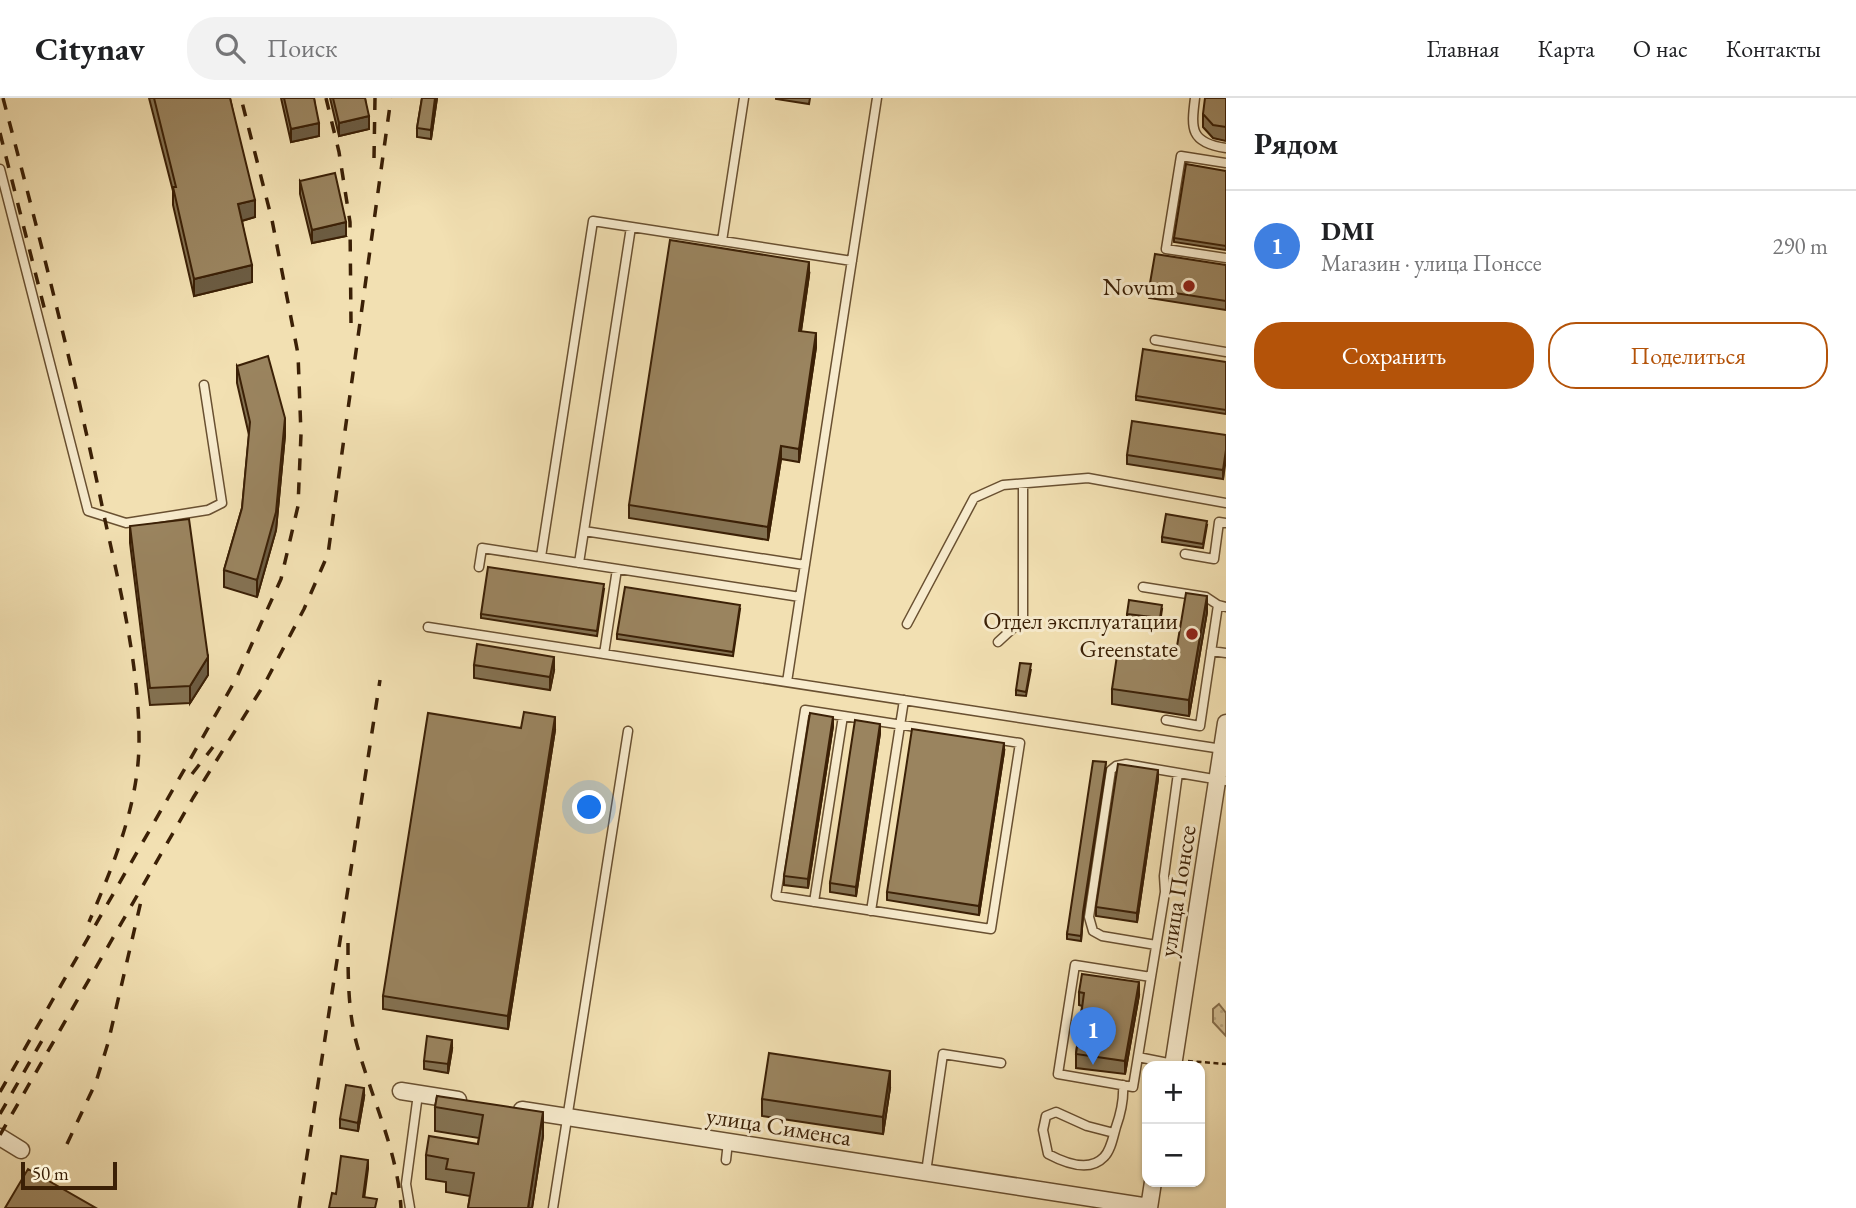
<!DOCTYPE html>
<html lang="ru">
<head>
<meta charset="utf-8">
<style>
  body { margin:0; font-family:"EB Garamond",serif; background:#f2f2f2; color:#202124 }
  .controls { position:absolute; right:21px; bottom:21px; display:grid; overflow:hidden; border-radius:14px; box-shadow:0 2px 5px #0004 }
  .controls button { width:63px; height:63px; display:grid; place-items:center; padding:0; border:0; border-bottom:2px solid #e0e0e0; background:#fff; color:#202124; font:35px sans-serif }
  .scale { position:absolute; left:21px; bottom:18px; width:96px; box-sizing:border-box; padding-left:7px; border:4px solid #3b2006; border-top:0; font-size:19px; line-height:24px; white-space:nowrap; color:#3b2006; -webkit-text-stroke:5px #f7ebcd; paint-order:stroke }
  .you { position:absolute; left:590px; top:710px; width:24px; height:24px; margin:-18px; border:5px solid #fff; border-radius:50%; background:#1a73e8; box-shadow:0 0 0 10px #1a73e833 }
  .badge { display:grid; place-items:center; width:46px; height:46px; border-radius:50%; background:#b45309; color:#fff; font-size:23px; font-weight:700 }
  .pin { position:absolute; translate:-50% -58px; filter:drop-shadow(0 2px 4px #0008) }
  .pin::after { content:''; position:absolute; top:37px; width:24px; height:21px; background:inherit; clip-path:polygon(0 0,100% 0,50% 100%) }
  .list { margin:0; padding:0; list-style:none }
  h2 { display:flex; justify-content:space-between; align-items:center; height:91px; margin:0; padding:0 28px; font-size:30px }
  h2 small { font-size:23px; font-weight:400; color:#757577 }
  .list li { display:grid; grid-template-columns:46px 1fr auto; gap:21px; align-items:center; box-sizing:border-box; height:112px; padding:0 28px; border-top:2px solid #e0e0e0 }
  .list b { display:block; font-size:26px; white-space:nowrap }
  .list p { margin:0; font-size:23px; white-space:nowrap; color:#757577 }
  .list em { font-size:23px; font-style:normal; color:#757577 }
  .actions { display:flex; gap:14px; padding:21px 28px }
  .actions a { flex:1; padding:16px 0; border:2px solid #b45309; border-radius:28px; text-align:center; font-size:24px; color:#b45309 }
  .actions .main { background:#b45309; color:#fff }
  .icon { flex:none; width:38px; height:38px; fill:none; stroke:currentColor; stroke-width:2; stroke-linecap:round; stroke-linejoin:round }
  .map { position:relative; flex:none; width:1226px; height:1110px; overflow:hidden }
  header { display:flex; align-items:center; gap:42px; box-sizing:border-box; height:98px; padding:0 35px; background:#fff; border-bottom:2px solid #e0e0e0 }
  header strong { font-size:33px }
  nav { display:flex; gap:38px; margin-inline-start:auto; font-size:24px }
  .search { width:490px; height:63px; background:#f2f2f2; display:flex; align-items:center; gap:18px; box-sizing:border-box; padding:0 24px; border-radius:28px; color:#757577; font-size:26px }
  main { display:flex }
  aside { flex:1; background:#fff }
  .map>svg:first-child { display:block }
  .grass { fill:url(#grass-dots); stroke:#87704e; stroke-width:2 }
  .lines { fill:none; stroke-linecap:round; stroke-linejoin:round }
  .lane-casing { stroke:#695031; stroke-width:11 }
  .street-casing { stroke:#695031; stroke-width:19 }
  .path { stroke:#3b2006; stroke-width:2.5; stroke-dasharray:5 3.5; stroke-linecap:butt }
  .lane { stroke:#f7ebcd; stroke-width:8 }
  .street { stroke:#f7ebcd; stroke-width:16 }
  .rail { stroke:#3b2006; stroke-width:3.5; stroke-dasharray:12 12; stroke-linecap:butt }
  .wall { fill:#847252; stroke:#3b2006; stroke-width:2 }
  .shaded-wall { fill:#6c5c42; stroke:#3b2006; stroke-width:2 }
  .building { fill:#9a845f; stroke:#3b2006; stroke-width:2 }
  .poi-dot { fill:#8f2418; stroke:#f7ebcd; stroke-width:2.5 }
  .labels { text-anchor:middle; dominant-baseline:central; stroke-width:6; stroke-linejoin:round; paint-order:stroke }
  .poi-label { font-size:24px; fill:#3b2006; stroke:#f7ebcd; text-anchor:end }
  .street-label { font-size:24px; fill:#3b2006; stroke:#f7ebcd }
</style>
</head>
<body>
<header>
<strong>Citynav</strong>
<div class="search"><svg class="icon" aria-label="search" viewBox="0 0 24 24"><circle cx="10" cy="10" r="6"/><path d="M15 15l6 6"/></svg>Поиск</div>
<nav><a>Главная</a><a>Карта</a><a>О нас</a><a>Контакты</a></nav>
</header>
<main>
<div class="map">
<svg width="1226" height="1110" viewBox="0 0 1226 1110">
  <defs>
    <pattern id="grass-dots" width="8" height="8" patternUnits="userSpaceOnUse" patternTransform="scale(1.75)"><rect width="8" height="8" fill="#d3bf95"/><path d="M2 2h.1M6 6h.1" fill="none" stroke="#b6a47f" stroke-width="1.8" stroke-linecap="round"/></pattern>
  </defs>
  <rect width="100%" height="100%" fill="#f2e0b2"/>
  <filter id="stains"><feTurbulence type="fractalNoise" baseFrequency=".00286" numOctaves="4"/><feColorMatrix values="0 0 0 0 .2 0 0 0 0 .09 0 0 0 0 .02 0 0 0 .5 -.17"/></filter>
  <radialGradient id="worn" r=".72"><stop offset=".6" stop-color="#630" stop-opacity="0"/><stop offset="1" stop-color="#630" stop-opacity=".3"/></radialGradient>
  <path class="grass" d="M1219 906 1226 915V938L1213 924V911Z"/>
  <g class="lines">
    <defs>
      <path id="lane" d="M1195 0C1191 31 1190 45 1226 50
        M1226 65 1181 58 1166 151 1226 160
        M0 71 88 413 126 425 208 412 222 405 204 287
        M722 143 744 0
        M1155 242 1226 254
        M584 433 805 467
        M1185 456 1214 461 1219 424 1226 425
        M541 459 593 123 852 163
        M579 465 631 129
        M479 469 482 450 800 499 787 584
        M1143 489 1206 499 1218 507 1226 509
        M800 499 877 0
        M907 526 974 400 1003 387 1088 380 1226 405
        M428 529 1222 651
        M998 544 1023 521V387
        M1211 553 1226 555
        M604 556 617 471
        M805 612 1020 645 991 831 776 798Z
        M1166 622 1200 628 1218 507
        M814 804 843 618
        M871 813 904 602
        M1156 847 1102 838 1093 833 1089 819 1111 672 1116 668 1126 666 1226 683
        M1075 867 1151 879 1133 989 1058 976Z
        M1151 879 1165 794 1164 778 1178 675
        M1138 959 1173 966
        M1114 1035 1087 1028 1056 1014 1046 1018 1043 1032 1048 1056C1063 1064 1089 1075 1104 1059 1111 1052 1113 1039 1116 1029 1121 1015 1124 1002 1123 987
        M726 1062 728 1044
        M926 1074 943 956 1001 965
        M410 1110 406 1086 418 996
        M553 1110 628 633"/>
      <path id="street" d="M1173 968 1226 625
        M401 993 458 1002
        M522 1012 1149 1109
        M0 1039 21 1052
        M1149 1110 1153 1084"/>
    </defs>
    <use href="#lane" class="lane-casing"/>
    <use href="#street" class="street-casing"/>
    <path class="path" d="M1188 963 1226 966"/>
    <use href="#lane" class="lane"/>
    <use href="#street" class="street"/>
    <path class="rail" d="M3 0C40 140 76 281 105 422 121 495 140 572 139 647 138 708 113 768 89 824
      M326 0 339 54 350 124 351 225
      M0 35 47 221
      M374 60 375 0
      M192 676 213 649
      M348 845C348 879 348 914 357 947 372 1001 398 1054 401 1110
      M0 994 236 581 281 481 298 408 301 336 298 256 272 122 241 0
      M0 1016 44 939
      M0 1037 193 700 265 585 304 511 328 456 391 0
      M67 1046 96 984 108 945 142 799
      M299 1110 380 582"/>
  </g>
  <path class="wall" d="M149 0H230L255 119 242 123 252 184 194 198 173 107V93Z
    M281 0H314L319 38 291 44Z
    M330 0H365L369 31 339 38Z
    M422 0H437L431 41 417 39V30Z
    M776 0H810L809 6 776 1Z
    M1226 0V43L1213 40 1203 29V16Z
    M1226 73V152L1174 144V140Z
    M300 83 346 138 312 145 300 96Z
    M1226 167V212L1149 200V191Z
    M809 177 801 233 816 249 799 364 781 361 768 442 629 420V407Z
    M1226 264V316L1136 302V298Z
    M237 268 285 337 276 432 257 499 224 489V472L242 410 249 337 237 285Z
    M1226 337 1223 381 1127 366V357Z
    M1207 427 1203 450 1162 444V439Z
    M130 428 208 577 190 605 150 607 130 445Z
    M604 491 597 538 481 520V516Z
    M740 511 733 558 617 541V536Z
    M1162 511 1160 525 1127 520V516Z
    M1207 514 1189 618 1112 606V591L1175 560Z
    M474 567 554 572 550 592 474 580Z
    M1031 571 1026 598 1016 597V592Z
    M833 628 808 790 784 787V778Z
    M521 630 555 632 508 931 383 911V898Z
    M880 635 856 798 830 794V785Z
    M1004 654 979 817 887 802V794Z
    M1106 669 1083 818 1081 843 1067 841V836Z
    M1158 681 1137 824 1096 818V809Z
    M1079 894 1139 897 1125 976 1076 970V956L1082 908 1079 907Z
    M452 951 448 975 424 971V963Z
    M890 990 883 1036 762 1018V1001Z
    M437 998 543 1038 532 1110H468L470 1098 446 1094V1084L426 1081V1057L478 1046 479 1040 435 1033V1009Z
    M364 999 358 1033 340 1030V1021Z"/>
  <path class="shaded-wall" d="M435 0H437L431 41V32Z
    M369 18V31L339 38V25Z
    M319 25V38L291 44V31Z
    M255 102V119L238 124V106Z
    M346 124V138L312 145V132Z
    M809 164V177L799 246V233Z
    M252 167V184L194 198V181Z
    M816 235V249L799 364V351Z
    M285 320V337L276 432 257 499V482Z
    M781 348V361L768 442V429Z
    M1226 352V361L1223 381V372Z
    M1207 498V514L1189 618V602Z
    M208 559V577L190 605V588Z
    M554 559V572L550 592V579Z
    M555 619V632L508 931V918Z
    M833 619V628L808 790V781Z
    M880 626V635L856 798V789Z
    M1004 645V654L979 817V808Z
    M1106 664 1083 818 1081 843 1083 814Z
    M1158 672V681L1137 824V815Z
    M1139 884V897L1125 976V963Z
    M452 942V951L448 975V966Z
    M890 973V990L883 1036V1019Z
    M364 990V999L358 1033V1025Z
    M543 1014V1038L532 1110H528Z
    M368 1062V1071L363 1109V1099Z"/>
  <path class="building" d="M154 0H230L255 102 238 106 252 167 194 181 173 89H176Z
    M284 0H314L319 25 291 31Z
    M333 0H365L369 18 339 25Z
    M422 0H435L431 32 417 30Z
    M1205 0H1226V29L1213 27 1203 16Z
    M1186 66 1226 73V148L1174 140Z
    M335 75 346 124 312 132 300 83Z
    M670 142 809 164 799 233 816 235 799 351 781 348 768 429 629 407Z
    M1155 156 1226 167V203L1149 191Z
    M1143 251 1226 264V312L1136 298Z
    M268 258 285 320 276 414 257 482 224 472 242 410 250 324 237 268Z
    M1132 323 1226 337V352L1223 372 1127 357Z
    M1166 416 1207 423 1203 446 1162 439Z
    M189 421 208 559 190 588 150 590 130 428Z
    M488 469 604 486 597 533 481 516Z
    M625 489 740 507 733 554 617 536Z
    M1186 495 1207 498 1189 602 1112 591 1118 551 1175 560Z
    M1129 502 1162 507 1160 520 1127 516Z
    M477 546 554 559 550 579 474 567Z
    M1020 565 1031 566 1026 594 1016 592Z
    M524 614 555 619 508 918 383 898 428 615 521 630Z
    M810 615 833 619 808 781 784 778Z
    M855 622 880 626 856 789 830 785Z
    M912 631 1004 645 979 808 887 794Z
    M1093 663 1106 664 1083 814 1081 838 1067 836Z
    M1118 666 1158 672 1137 815 1096 809Z
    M1082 876 1139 884 1125 963 1076 956 1084 895 1079 894Z
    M427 938 452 942 448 966 424 963Z
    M769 955 890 973 883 1019 762 1001Z
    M346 987 364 990 358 1025 340 1021Z
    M437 998 543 1014 528 1110H468L474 1075 446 1071 448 1061 426 1057 429 1038 478 1046 483 1017 435 1009Z
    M341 1058 368 1062 363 1099 377 1101 375 1110H329L332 1095 336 1096Z
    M28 1071 96 1110H5Z"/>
  <g class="poi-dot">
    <circle cx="1189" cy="188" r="7"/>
    <circle cx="1192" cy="536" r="7"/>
  </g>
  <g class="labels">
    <g class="poi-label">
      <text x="1175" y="188">Novum</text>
      <text x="1178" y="522">Отдел эксплуатации<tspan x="1178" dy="28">Greenstate</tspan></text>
    </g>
    <g class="street-label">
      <text transform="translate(1177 793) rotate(-81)">улица Понссе</text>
      <text transform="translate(779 1028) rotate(9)">улица Сименса</text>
    </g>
  </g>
  <rect width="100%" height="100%" filter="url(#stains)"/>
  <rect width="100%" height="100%" fill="url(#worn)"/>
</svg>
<div class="controls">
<button>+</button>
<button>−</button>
</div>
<div class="scale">50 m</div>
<div class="you"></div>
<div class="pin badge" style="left:1093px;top:967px;background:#3f7fe0">1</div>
</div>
<aside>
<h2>Рядом<small></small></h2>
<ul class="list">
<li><span class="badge" style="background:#3f7fe0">1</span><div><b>DMI</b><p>Магазин · улица Понссе</p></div><em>290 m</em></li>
</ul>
<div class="actions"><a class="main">Сохранить</a><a>Поделиться</a></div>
</aside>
</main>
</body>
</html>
